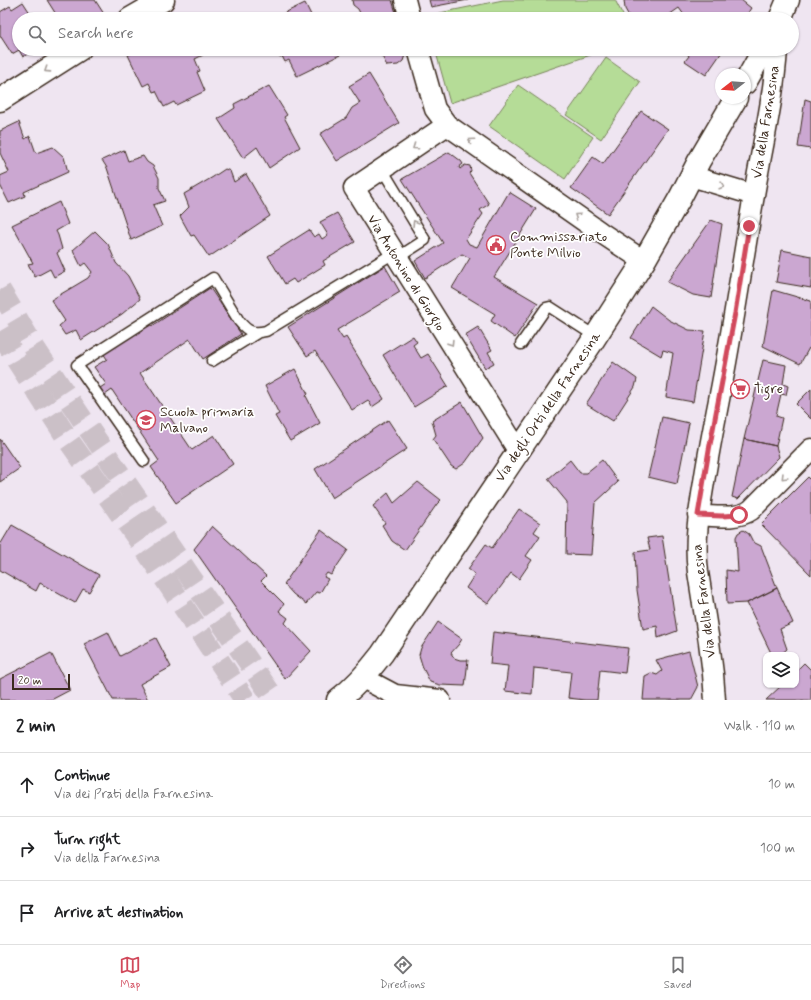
<!DOCTYPE html>
<html lang="en">
<head>
<meta charset="utf-8">
<style>
  body { margin:0; font-family:Mynerve,sans-serif; background:#f2f2f2; color:#202124 }
  .controls { position:absolute; right:12px; bottom:12px; display:grid; overflow:hidden; border-radius:8px; box-shadow:0 1px 3px #0004 }
  .controls button { width:36px; height:36px; display:grid; place-items:center; padding:0; border:0; border-bottom:1px solid #e0e0e0; background:#fff; color:#202124; font:20px sans-serif }
  .compass { position:absolute; left:715px; top:68px; width:36px; height:36px; border-radius:50%; background:#fff; box-shadow:0 1px 3px #0004; rotate:253deg }
  .scale { position:absolute; left:12px; bottom:10px; width:58px; box-sizing:border-box; padding-left:4px; border:2px solid #3b2a1e; border-top:0; font-size:11px; line-height:14px; white-space:nowrap; color:#3b2a1e; -webkit-text-stroke:3px #fff; paint-order:stroke }
  .stop { position:absolute; width:12px; height:12px; margin:-9px; border:3px solid #d1495b; border-radius:50%; background:#fff }
  .stop.end { background:#d1495b; border-color:#fff; box-shadow:0 1px 4px #0008 }
  .list { margin:0; padding:0; list-style:none }
  h2 { display:flex; justify-content:space-between; align-items:center; height:52px; margin:0; padding:0 16px; font-size:17px }
  h2 small { font-size:13px; font-weight:400; color:#757577 }
  .list li { display:grid; grid-template-columns:26px 1fr auto; gap:12px; align-items:center; box-sizing:border-box; height:64px; padding:0 16px; border-top:1px solid #e0e0e0 }
  .list b { display:block; font-size:15px; white-space:nowrap }
  .list p { margin:0; font-size:13px; white-space:nowrap; color:#757577 }
  .list em { font-size:13px; font-style:normal; color:#757577 }
  .icon { flex:none; width:22px; height:22px; fill:none; stroke:currentColor; stroke-width:2; stroke-linecap:round; stroke-linejoin:round }
  .map { position:relative; flex:none; width:811px; height:700px; overflow:hidden }
  .search { position:absolute; background:#fff; box-shadow:0 1px 3px #0004; left:12px; right:12px; top:12px; height:44px; display:flex; align-items:center; gap:10px; box-sizing:border-box; padding:0 14px; border-radius:22px; color:#757577; font-size:15px }
  .sheet { height:244px; background:#fff }
  nav { display:flex; justify-content:space-around; align-items:center; box-sizing:border-box; height:56px; border-top:1px solid #e0e0e0; background:#fff; font-size:11px; color:#757577 }
  nav a { display:grid; justify-items:center; gap:2px }
  nav .on { color:#d1495b }
  .map>svg:first-child { display:block }
  .green { fill:#b5dc97; stroke:#78835a }
  .building { fill:#cba7d1; stroke:#3b2a1e }
  .lines { fill:none; stroke-linecap:round; stroke-linejoin:round }
  .highway-tunnel { stroke:#cbc0c7; stroke-width:22; stroke-dasharray:22 11; stroke-linecap:butt }
  .lane-casing { stroke:#3b2a1e; stroke-width:13 }
  .street-casing { stroke:#3b2a1e; stroke-width:23 }
  .secondary-casing { stroke:#3b2a1e; stroke-width:25 }
  .lane { stroke:#fff; stroke-width:10 }
  .street { stroke:#fff; stroke-width:20 }
  .secondary { stroke:#fff; stroke-width:22 }
  .oneway { stroke:#a79f9a }
  .route { stroke:#d1495b; stroke-width:5 }
  .labels { text-anchor:middle; dominant-baseline:central; stroke-width:3.5; stroke-linejoin:round; paint-order:stroke }
  .street-label { font-size:14px; fill:#3b2a1e; stroke:#fff }
  .poi-label { font-size:14px; fill:#3b2a1e; stroke:#fff; text-anchor:start }
</style>
</head>
<body>
<div class="map">
<svg width="811" height="700" viewBox="0 0 811 700">
  <rect width="100%" height="100%" fill="#efe5f1"/>
  <filter id="ink" filterUnits="userSpaceOnUse"><feTurbulence type="fractalNoise" baseFrequency=".025" numOctaves="2"/><feDisplacementMap in="SourceGraphic" scale="8" xChannelSelector="R" yChannelSelector="G"/><feConvolveMatrix kernelMatrix="1 2 1 2 8 2 1 2 1" color-interpolation-filters="sRGB"/></filter>
  <g filter="url(#ink)">
    <path class="green" d="M503 0H615L625 19H426L425 16Z
      M435 49H608L450 103Z
      M606 58 640 82 601 139 566 115Z
      M518 85 593 137 565 179 489 126Z"/>
    <path class="building" d="M47 0H95L104 14 95 19H59Z
      M352 0H392L398 19H363L358 9 353 5Z
      M429 0H468L431 7Z
      M624 0H741L751 8 744 19H687L679 8 663 19 655 18 632 19 629 16 625 9Z
      M23 2 34 19H19V49H35L23 57 19 50 12 54 1 37H0V12L10 6 12 9Z
      M305 3 313 19H272Z
      M141 49H200L203 55 195 59 200 71 197 72 205 91 176 105 174 102 164 107 156 91 153 92 149 83 143 86 128 55Z
      M276 49H337L340 55 297 76 289 60 285 62 282 56 280 57Z
      M380 49H400L399 50 405 55 403 61 398 65 387 66 384 60 381 55Z
      M684 49H724L706 75 685 61 689 56Z
      M369 74 399 123 337 161 320 134 346 118 352 108 360 103 349 86Z
      M269 86 287 115 284 117 300 147 269 168 257 147 243 158 218 119 235 108 234 104Z
      M805 99 811 101V149L798 147Z
      M641 111 668 129 608 214 571 188 593 157 603 164Z
      M19 122 25 139 30 136 36 153 53 147 64 157 68 172 24 192 25 196 9 203 0 185V176L9 172 0 153V131Z
      M124 150 128 161 143 156 147 162 153 166 159 178V188L165 201 153 205 162 226 131 240 107 168 102 160Z
      M449 152 461 161 463 164 459 167 460 169 465 165 470 166 471 171 469 173 489 204 480 210 483 214 466 239 469 244 477 247 509 192 536 209 494 277 538 303 515 338 491 321 495 314 452 288 470 258 462 254 425 278 415 261 443 243 402 179Z
      M225 169 230 171 234 182 246 174 270 216 209 257 194 235 191 236 180 216 189 207 184 194 213 177Z
      M59 202 68 224 56 231 58 235 62 249 57 253 65 271 54 277 50 269 35 277 28 264 33 263 12 225Z
      M337 213 355 242 323 261 325 265 296 283 293 279 285 284 268 256 309 230 314 237 319 234 322 239 328 235 320 222Z
      M711 220 722 224 711 298 693 295 667 282Z
      M95 231 108 244 116 263 128 276 140 299 122 314 81 340 76 330 65 335 59 326 65 321 51 300 88 278 92 272 85 263 81 266 73 250Z
      M782 250 811 256V288L776 282Z
      M385 266 400 292 337 330 343 339 346 337 384 399 372 407 368 400 352 410 315 351 307 356 288 327Z
      M210 288 241 334 203 359 190 339 140 373 192 450 214 435 233 464 176 503 151 467 159 461 112 390 105 395 100 388 106 384 94 367 107 359 103 353 149 322 152 326Z
      M773 290 811 301V349L809 348 800 364 763 346Z
      M651 306 669 320 689 330 705 331 693 402 666 397 673 353 663 350 661 356 631 338Z
      M478 327 492 350 488 352 494 363 485 368 465 335Z
      M413 336 417 342 413 345 421 358 428 354 448 386 414 407 383 355Z
      M763 360 786 365 783 384 788 386 786 395 781 394 776 416 782 418 776 446 744 439Z
      M613 362 637 379 635 387 613 421 586 404Z
      M295 369 308 394 306 396 320 423 290 441 275 416 279 414 265 386Z
      M811 389V419L796 404Z
      M462 402 483 438 465 463 456 469 451 466 433 439 436 435 432 421Z
      M662 417 689 423 677 484 648 477Z
      M388 420 407 449 332 498 315 469Z
      M0 439 20 468 0 482Z
      M744 439 776 446 779 457 738 499 732 497Z
      M570 460 580 473H586L602 460 618 482 595 503 591 555 566 554 567 502 548 479Z
      M808 477 811 480V575L761 524Z
      M418 482 441 500 437 504 405 550 392 541 382 525 385 523 373 506 388 493 394 503Z
      M519 509 540 523 534 532 540 536 526 556 532 560 519 579 511 573 488 604 466 588 475 574 468 569 486 544 492 548Z
      M12 525 99 575 89 592 83 589 75 603 40 583 36 591 0 570V545Z
      M212 526 266 576 261 581 284 604 279 611 288 618 285 623 311 651 285 679 194 549Z
      M321 530 348 550 331 575 327 573 324 577 328 579 320 593 316 592 306 604 293 594 284 584Z
      M743 530 749 534 753 542 761 546 777 588 747 603 727 604 726 570 738 572 736 537 738 533Z
      M662 536 677 631 658 638 657 626 643 629 637 590 635 552 650 550 647 538Z
      M777 588 793 623 780 629 787 649 780 655H772L747 603Z
      M438 622 462 639 459 644 451 653 454 658 460 660H468L465 686 440 685 430 682 423 668 419 655 421 648Z
      M108 632 120 656 156 638 171 667 140 684 148 700H113L84 644Z
      M493 632 628 648 625 673 600 670 597 700H585L568 698 571 672 534 668 532 694 505 691 508 666 490 664Z
      M689 651 698 687 691 700H643L645 676 651 673 657 675 662 671 656 660Z
      M51 653 70 690 51 700H0V679Z
      M804 663 811 670V700H766L782 685H796V671Z"/>
    <g class="lines">
      <path class="highway-tunnel" d="M0 290 35 349 88 428 275 700
        M0 331 18 362 69 441 148 553 245 700"/>
      <defs>
        <path id="lane" d="M382 169 425 240 397 258
          M521 344 546 308 550 307 595 336
          M212 361 257 333
          M144 461 77 365 213 278 239 321C248 332 253 334 266 331L394 253"/>
        <path id="street" d="M405 0 410 19
          M418 49 435 109 447 125 600 232 644 261
          M447 125 354 188 519 452
          M691 176 754 195
          M698 515C715 516 737 520 751 510L811 449
          M363 678 395 695 440 700
          M715 700 713 674 709 642 698 572C694 541 699 512 704 482 709 449 716 416 722 384 734 321 743 258 754 195 762 147 774 98 777 49"/>
        <path id="secondary" d="M130 19 163 0
          M780 19 788 0
          M745 83 764 49
          M0 100 80 49
          M338 700C355 687 369 671 382 654L592 342 644 261 680 198 699 161 736 98"/>
      </defs>
      <use href="#lane" class="lane-casing"/>
      <use href="#street" class="street-casing"/>
      <use href="#secondary" class="secondary-casing"/>
      <use href="#lane" class="lane"/>
      <use href="#street" class="street"/>
      <use href="#secondary" class="secondary"/>
    </g>
    <defs><path id="oneway-chevron" d="M-2-3.5L2.5 0L-2 3.5" fill="none" stroke-width="1.6" stroke-linecap="round" stroke-linejoin="round"/></defs>
    <g class="oneway">
      <use href="#oneway-chevron" transform="translate(47 70) rotate(147)"/>
      <use href="#oneway-chevron" transform="translate(471 141) rotate(-145)"/>
      <use href="#oneway-chevron" transform="translate(415 147) rotate(145)"/>
      <use href="#oneway-chevron" transform="translate(722 186) rotate(16)"/>
      <use href="#oneway-chevron" transform="translate(577 216) rotate(-145)"/>
      <use href="#oneway-chevron" transform="translate(415 223) rotate(-121)"/>
      <use href="#oneway-chevron" transform="translate(451 343) rotate(58)"/>
      <use href="#oneway-chevron" transform="translate(784 477) rotate(135)"/>
    </g>
  </g>
  <g class="lines" filter="url(#ink)">
    <path class="route" d="M739 515 722 516 698 515 709 450 735 313 749 226"/>
  </g>
  <defs>
    <symbol id="civic-ring" viewBox="-11 -11 22 22"><circle r="9.5" fill="#fff" stroke="#d1495b" stroke-width="1.5"/><path d="M-.6-6.5H3V-4.5H.6V-3L4-1V1h2V6H-6V1h2V-1L-.6-3ZM-1.2 2.5V6h2.4V2.5Z" fill="#d1495b"/></symbol>
    <symbol id="supermarket-ring" viewBox="-11 -11 22 22"><circle r="9.5" fill="#fff" stroke="#d1495b" stroke-width="1.5"/><path d="M-6-5.5h2.5l.6 2H6L4.5 2H-2.5L-4.4-4H-6ZM-1.5 3.2a1.3 1.3 0 1 0 .1 0ZM3 3.2a1.3 1.3 0 1 0 .1 0Z" fill="#d1495b"/></symbol>
    <symbol id="school-ring" viewBox="-11 -11 22 22"><circle r="9.5" fill="#fff" stroke="#d1495b" stroke-width="1.5"/><path d="M0-5L7-2L0 1L-7-2ZM-4 1L0 2.5L4 1V4Q0 6-4 4Z" fill="#d1495b"/></symbol>
  </defs>
  <g fill-rule="evenodd">
    <use href="#civic-ring" x="485" y="234" width="22" height="22"/>
    <use href="#supermarket-ring" x="729" y="378" width="22" height="22"/>
    <use href="#school-ring" x="135" y="409" width="22" height="22"/>
  </g>
  <g class="labels">
    <g class="street-label">
      <text transform="translate(766 122) rotate(-81)">Via della Farnesina</text>
      <text transform="translate(406 273) rotate(58)">Via Antonino di Giorgio</text>
      <text transform="translate(548 407) rotate(-56)">Via degli Orti della Farnesina</text>
      <text transform="translate(704 601) rotate(-97)">Via della Farnesina</text>
    </g>
    <g class="poi-label">
      <text x="510" y="237">Commissariato<tspan x="510" dy="16">Ponte Milvio</tspan></text>
      <text x="754" y="389">Tigre</text>
      <text x="160" y="412">Scuola primaria<tspan x="160" dy="16">Malvano</tspan></text>
    </g>
  </g>
</svg>
<div class="controls">
<button><svg class="icon" aria-label="layers" viewBox="0 0 24 24"><path d="M12 4l9 5-9 5-9-5zM3 14l9 5 9-5"/></svg></button>
</div>
<svg class="compass" viewBox="-18 -18 36 36"><path d="M0-13l5 13h-10z" fill="#e53935"/><path d="M0 13l5-13h-10z" fill="#757577"/></svg>
<div class="scale">20 m</div>
<div class="stop" style="left:739px;top:515px"></div>
<div class="stop end" style="left:749px;top:226px"></div>
<div class="search"><svg class="icon" aria-label="search" viewBox="0 0 24 24"><circle cx="10" cy="10" r="6"/><path d="M15 15l6 6"/></svg>Search here</div>
</div>
<section class="sheet">
<h2>2 min<small>Walk · 110 m</small></h2>
<ul class="list">
<li><svg class="icon" aria-label="ahead" viewBox="0 0 24 24"><path d="M12 20V5M6 11l6-6 6 6"/></svg><div><b>Continue</b><p>Via dei Prati della Farnesina</p></div><em>10 m</em></li>
<li><svg class="icon" aria-label="right" viewBox="0 0 24 24"><path d="M7 20v-9h11M14 6l5 5-5 5"/></svg><div><b>Turn right</b><p>Via della Farnesina</p></div><em>100 m</em></li>
<li><svg class="icon" aria-label="arrive" viewBox="0 0 24 24"><path d="M6 21V4h12l-3 4 3 4H6"/></svg><div><b>Arrive at destination</b></div></li>
</ul>
</section>
<nav>
<a class="on"><svg class="icon" aria-label="map" viewBox="0 0 24 24"><path d="M3 6l6-2 6 2 6-2v14l-6 2-6-2-6 2zM9 4v14M15 6v14"/></svg>Map</a>
<a><svg class="icon" aria-label="directions" viewBox="0 0 24 24"><path d="M12 3l9 9-9 9-9-9zM9 14v-3h6M13 9l2 2-2 2"/></svg>Directions</a>
<a><svg class="icon" aria-label="saved" viewBox="0 0 24 24"><path d="M7 4h10v16l-5-4-5 4z"/></svg>Saved</a>
</nav>
</body>
</html>
